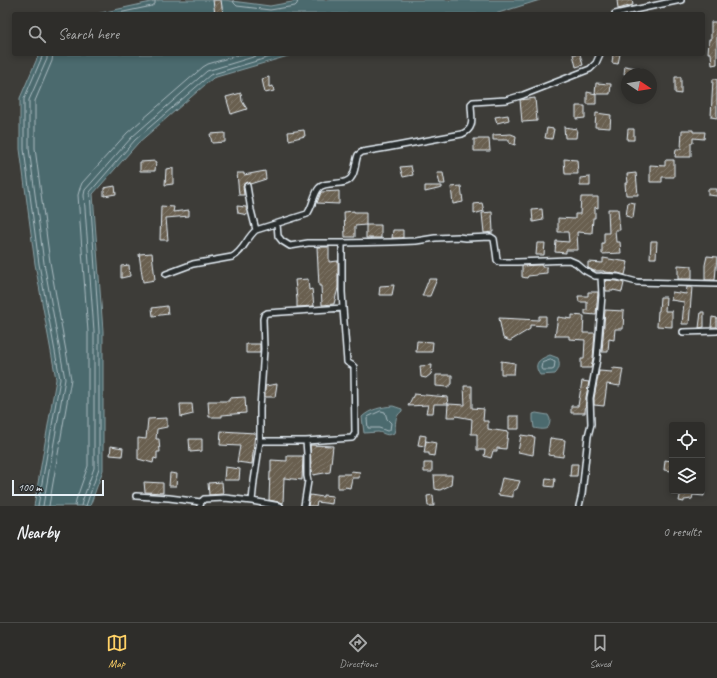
<!DOCTYPE html>
<html lang="en">
<head>
<meta charset="utf-8">
<style>
  body { margin:0; font-family:Caveat,sans-serif; background:#3a3936; color:#f1f3f6 }
  .controls { position:absolute; right:12px; bottom:12px; display:grid; overflow:hidden; border-radius:4px; box-shadow:0 2px 6px #0003 }
  .controls button { width:36px; height:36px; display:grid; place-items:center; padding:0; border:0; border-bottom:1px solid #494947; background:#2e2d2a; color:#f1f3f6; font:20px sans-serif }
  .compass { position:absolute; left:621px; top:68px; width:36px; height:36px; border-radius:50%; background:#2e2d2a; box-shadow:0 2px 6px #0003; rotate:102deg }
  .scale { position:absolute; left:12px; bottom:10px; width:92px; box-sizing:border-box; padding-left:4px; border:2px solid #e8f1f8; border-top:0; font-size:11px; line-height:14px; white-space:nowrap; color:#e8f1f8; -webkit-text-stroke:3px #2a2d2e; paint-order:stroke }
  .list { margin:0; padding:0; list-style:none }
  h2 { display:flex; justify-content:space-between; align-items:center; height:52px; margin:0; padding:0 16px; font-size:17px }
  h2 small { font-size:13px; font-weight:400; color:#a7a8a8 }
  .icon { flex:none; width:22px; height:22px; fill:none; stroke:currentColor; stroke-width:2; stroke-linecap:round; stroke-linejoin:round }
  .map { position:relative; flex:none; width:717px; height:506px; overflow:hidden }
  .search { position:absolute; background:#2e2d2a; box-shadow:0 2px 6px #0003; left:12px; right:12px; top:12px; height:44px; display:flex; align-items:center; gap:10px; box-sizing:border-box; padding:0 14px; border-radius:4px; color:#a7a8a8; font-size:15px }
  .sheet { height:116px; background:#2e2d2a }
  nav { display:flex; justify-content:space-around; align-items:center; box-sizing:border-box; height:56px; border-top:1px solid #494947; background:#2e2d2a; font-size:11px; color:#a7a8a8 }
  nav a { display:grid; justify-items:center; gap:2px }
  nav .on { color:#ffd166 }
  .map>svg:first-child { display:block }
  .water { fill:#4c6a6e; stroke:#8aa0a5 }
  .lines { fill:none; stroke-linecap:round; stroke-linejoin:round }
  .shore { stroke:#aabbc1; stroke-width:1 }
  .building { fill:url(#building-hatch); stroke:#e8f1f8 }
  .minor-casing { stroke:#e8f1f8; stroke-width:8 }
  .minor { stroke:#2a2d2e; stroke-width:5 }
</style>
</head>
<body>
<div class="map">
<svg width="717" height="506" viewBox="0 0 717 506">
  <defs>
    <pattern id="building-hatch" width="6" height="6" patternUnits="userSpaceOnUse"><rect width="6" height="6" fill="#695e50"/><path d="M-1 1l2-2M0 6l6-6M5 7l2-2" fill="none" stroke="#7e766a"/></pattern>
  </defs>
  <rect width="100%" height="100%" fill="#3d3c38"/>
  <filter id="ink" filterUnits="userSpaceOnUse"><feTurbulence type="fractalNoise" baseFrequency=".025" numOctaves="2"/><feDisplacementMap in="SourceGraphic" scale="8" xChannelSelector="R" yChannelSelector="G"/><feConvolveMatrix kernelMatrix="1 2 1 2 8 2 1 2 1" color-interpolation-filters="sRGB"/></filter>
  <g filter="url(#ink)">
    <path class="water" d="M160 0H224L270 6 303 0H540L495 14H96Z
      M39 54H295L213 78 138 143 93 194 103 331V470L90 506H34L56 379 35 264 20 149V98Z
      M550 355 558 358C560 364 560 369 555 374L540 375C532 363 540 359 550 355Z
      M393 406 402 409V411C393 418 397 423 394 433 386 437 385 433 378 432 373 432 369 433 364 433L362 417C370 409 382 407 393 406Z
      M536 413 548 415 550 419C550 431 544 430 534 428L533 420V414Z"/>
    <g class="lines">
      <path class="shore" d="M233 0 234 3 237 6 270 10 295 6 297 4 298 0
        M114 14 152 6 155 4V0
        M551 360 555 362 554 369 552 370H542L541 368 542 363Z
        M381 411 385 412 387 419 391 423 390 430 387 431 379 428H368L367 419 368 417Z
        M38 506 60 379 39 264 24 149V99L42 57V54
        M43 506 65 379 44 263 29 148V100L47 59V54
        M49 506 71 379 50 262 35 148V101L52 61 53 54
        M75 506 76 500 88 466V332L78 195 80 188 82 183 127 133 203 67 208 64 242 54
        M81 506 82 502 94 468V331L84 195 85 190 132 137 207 71 263 54
        M86 506 99 468V331L90 192 135 140 210 75 280 54"/>
    </g>
    <path class="building" d="M213 0H221L223 14H215Z
      M617 0H632L633 5 618 9Z
      M711 22H717V64L712 65 711 53H708L709 39H711Z
      M573 54H580L583 65 576 67Z
      M613 54H620L618 64 612 63Z
      M625 66 642 69 641 74H624Z
      M269 77V87L273 86 274 91 265 93 262 79Z
      M675 77H681V94L675 93Z
      M713 79H717V118L711 117Z
      M596 83 611 84 610 94H595Z
      M587 92 596 94V104H587Z
      M241 93 242 101 247 109 231 114 226 97Z
      M535 98 537 121 522 122 520 100Z
      M576 106H585V118L576 119Z
      M596 113 611 115 610 128 595 127Z
      M508 115 509 120 497 123 495 117Z
      M564 127 577 129 576 138H565Z
      M547 128 554 129 552 139 545 138Z
      M628 129H634V140H627Z
      M304 130 305 136 289 140 288 132Z
      M682 130H693V132H705L704 139 693 138V143H691V157H675L676 149H681Z
      M225 133V142L212 143 210 134Z
      M511 134 516 136 515 145 509 143V140H493V135Z
      M474 139H489L490 151H474Z
      M564 159 577 160 578 174H565Z
      M665 160H674V177H662V182H650V165L665 166Z
      M156 161 155 171H140V162Z
      M411 166 413 175 403 177 400 167Z
      M173 168V184L165 185 166 169Z
      M265 171 266 179 250 184 248 182 245 183 243 186 244 195H239L237 173H244V175Z
      M437 173H443L445 184H440Z
      M636 173 638 195H626L625 183H628L627 174Z
      M590 177V186H580V178Z
      M115 186 116 194 104 196V188Z
      M425 186H442V188L425 192Z
      M461 186 463 202 453 204 451 187Z
      M708 189H717V196L708 195Z
      M339 191V204L317 203 321 192Z
      M581 197H598V208L595 207V218H593L592 233 577 232 578 250H566V253L555 252 556 241 569 242 568 232H558V218L575 219V214H580Z
      M628 202 635 203 633 218 626 216Z
      M482 203 484 211 474 214V204Z
      M161 206 174 207 173 212 189 210V216L166 218 168 240H160Z
      M237 206 246 207 247 215 238 213Z
      M542 209 543 220 533 222 532 210Z
      M608 209H618L620 230H615L616 242H620L621 253 602 254V243H604V233H609Z
      M354 211V212H366V225L355 226V237H345L344 212Z
      M492 212 493 232 484 233 482 213Z
      M366 225H381V238H366Z
      M393 230H403V238H392Z
      M651 241H657L656 258H650Z
      M537 243H545L544 255H536Z
      M317 247H329V262L338 261V288L334 304 322 305 321 286H319Z
      M152 253 155 280 143 282 139 254Z
      M707 256 717 257 715 280H705V265Z
      M603 258 628 262 625 275 618 273 604 272V271H594L588 268V262L603 263Z
      M129 265 130 276 121 278V266Z
      M537 265H542V267H547V273L537 274V275L528 276 527 278 522 277V266Z
      M678 265 692 266V279H678Z
      M308 279 309 290 312 289 314 306 297 307V300L295 280Z
      M429 279H437L430 296H422Z
      M605 280 617 281 624 283 622 292 613 290V291H606Z
      M394 285 392 295H379L380 286Z
      M687 287H692L689 324H682L684 302 671 300 672 292 686 294Z
      M588 292H598L596 315 585 314V310H587V302H579L578 296H588Z
      M660 297H666L665 311H672V327L657 326 658 311H659Z
      M167 306 168 314 153 316 152 308Z
      M605 310 624 311 623 329H615L614 340 609 339 608 352H602Z
      M701 312H704V327L699 328Z
      M572 315 584 316 583 333H595L593 358 591 368H581V359H584L585 340 569 339V336H555L558 317 572 319Z
      M539 316H546V326L530 325V329L510 341 503 338 499 318 539 320Z
      M712 317 717 318V327H711Z
      M417 341 433 342 432 352H416Z
      M246 344H260V353H246Z
      M501 361 515 363 514 374H501Z
      M432 365 431 374 426 378 421 377 420 366Z
      M613 368 623 369 620 386 607 384 604 406 594 405V398L599 371 612 372Z
      M436 375H452V384L448 387 436 386Z
      M582 381 589 382 586 397 585 413H571V406H578Z
      M277 384 275 397H265V386Z
      M464 386H472V408L484 409 483 421H488V429L508 432 506 449 497 448V451H493L491 458 484 456 485 450H477V434H471L472 419 456 416V417H447L448 404 465 405Z
      M414 394 447 397 448 404H434L433 413H426L428 405 408 406Z
      M245 397 246 413 222 415V417H209L208 401H229V398Z
      M180 404H192L193 414 181 417Z
      M509 416H519V429H509Z
      M167 418V427L157 429 156 439H159L160 452H157V459L154 458 153 463 138 459V438L146 439 148 419Z
      M221 431 255 433 252 464 237 462 240 446 220 445Z
      M420 435 426 436 425 446 418 445Z
      M521 435 535 437 533 455 518 452Z
      M550 438 565 440 563 457 548 455Z
      M189 439H202V451L190 452Z
      M426 441 436 443 434 456 429 455V453H424Z
      M310 445 333 446 330 472 313 475 311 465Z
      M111 446 123 448 122 456 110 455Z
      M287 456H303L302 480 284 478 283 503 269 500 270 472H271V460L287 461Z
      M665 460 672 461V471L664 470Z
      M424 463H432V472H424Z
      M571 464H578L577 476H570Z
      M225 467 240 469 239 480H224Z
      M351 471 360 472 359 478H352L350 488 345 487V488H338V474H350Z
      M170 473 177 474 176 486H169Z
      M434 475H452L451 485 440 490 435 489Z
      M502 478 520 481 517 489 513 491V497L498 495Z
      M546 478 555 479 554 487 545 486Z
      M144 482 163 483V493L145 492Z
      M222 482 223 494 209 495 208 483Z
      M681 491H704V496L693 495 692 499 684 500V502L679 501Z
      M310 495 323 497V495L333 496 332 504 317 502 316 506H308Z
      M433 495 434 506H428L427 496Z"/>
    <g class="lines">
      <defs>
        <path id="minor" d="M615 14 681 0
          M247 186 251 210 256 230
          M277 224 278 236 282 241 290 246 308 243H342
          M166 274 193 264 232 257C244 251 246 238 256 230L307 214C313 207 313 195 319 188 326 180 345 187 351 178 356 172 355 162 358 155L362 152 386 148 462 134C476 128 471 117 471 104L473 102 506 100 523 95 590 69 596 63 600 54
          M683 332 717 331
          M260 441H306L352 438 354 435 355 433 354 367C352 364 349 364 347 362L343 308
          M136 496 169 498 201 502
          M252 501 280 506
          M200 506 201 502 204 499 225 498 252 501 254 481 260 441V408L264 349 263 319 264 315 267 313 343 308 342 292V243L391 242 416 241 435 238 458 237 466 238 491 237 494 239 496 252 497 260 499 262H517L569 260 576 263 584 270 595 276 618 277 637 282 717 284
          M304 506 308 481 307 476V454L306 441
          M579 506 582 494 588 436 591 424 590 398 597 359 602 295 601 276"/>
      </defs>
      <use href="#minor" class="minor-casing"/>
      <use href="#minor" class="minor"/>
    </g>
  </g>
</svg>
<div class="controls">
<button><svg class="icon" aria-label="locate" viewBox="0 0 24 24"><circle cx="12" cy="12" r="6"/><path d="M12 2v4M12 18v4M2 12h4M18 12h4"/></svg></button>
<button><svg class="icon" aria-label="layers" viewBox="0 0 24 24"><path d="M12 4l9 5-9 5-9-5zM3 14l9 5 9-5"/></svg></button>
</div>
<svg class="compass" viewBox="-18 -18 36 36"><path d="M0-13l5 13h-10z" fill="#e53935"/><path d="M0 13l5-13h-10z" fill="#a7a8a8"/></svg>
<div class="scale">100 m</div>
<div class="search"><svg class="icon" aria-label="search" viewBox="0 0 24 24"><circle cx="10" cy="10" r="6"/><path d="M15 15l6 6"/></svg>Search here</div>
</div>
<section class="sheet">
<h2>Nearby<small>0 results</small></h2>
<ul class="list">
</ul>
</section>
<nav>
<a class="on"><svg class="icon" aria-label="map" viewBox="0 0 24 24"><path d="M3 6l6-2 6 2 6-2v14l-6 2-6-2-6 2zM9 4v14M15 6v14"/></svg>Map</a>
<a><svg class="icon" aria-label="directions" viewBox="0 0 24 24"><path d="M12 3l9 9-9 9-9-9zM9 14v-3h6M13 9l2 2-2 2"/></svg>Directions</a>
<a><svg class="icon" aria-label="saved" viewBox="0 0 24 24"><path d="M7 4h10v16l-5-4-5 4z"/></svg>Saved</a>
</nav>
</body>
</html>
